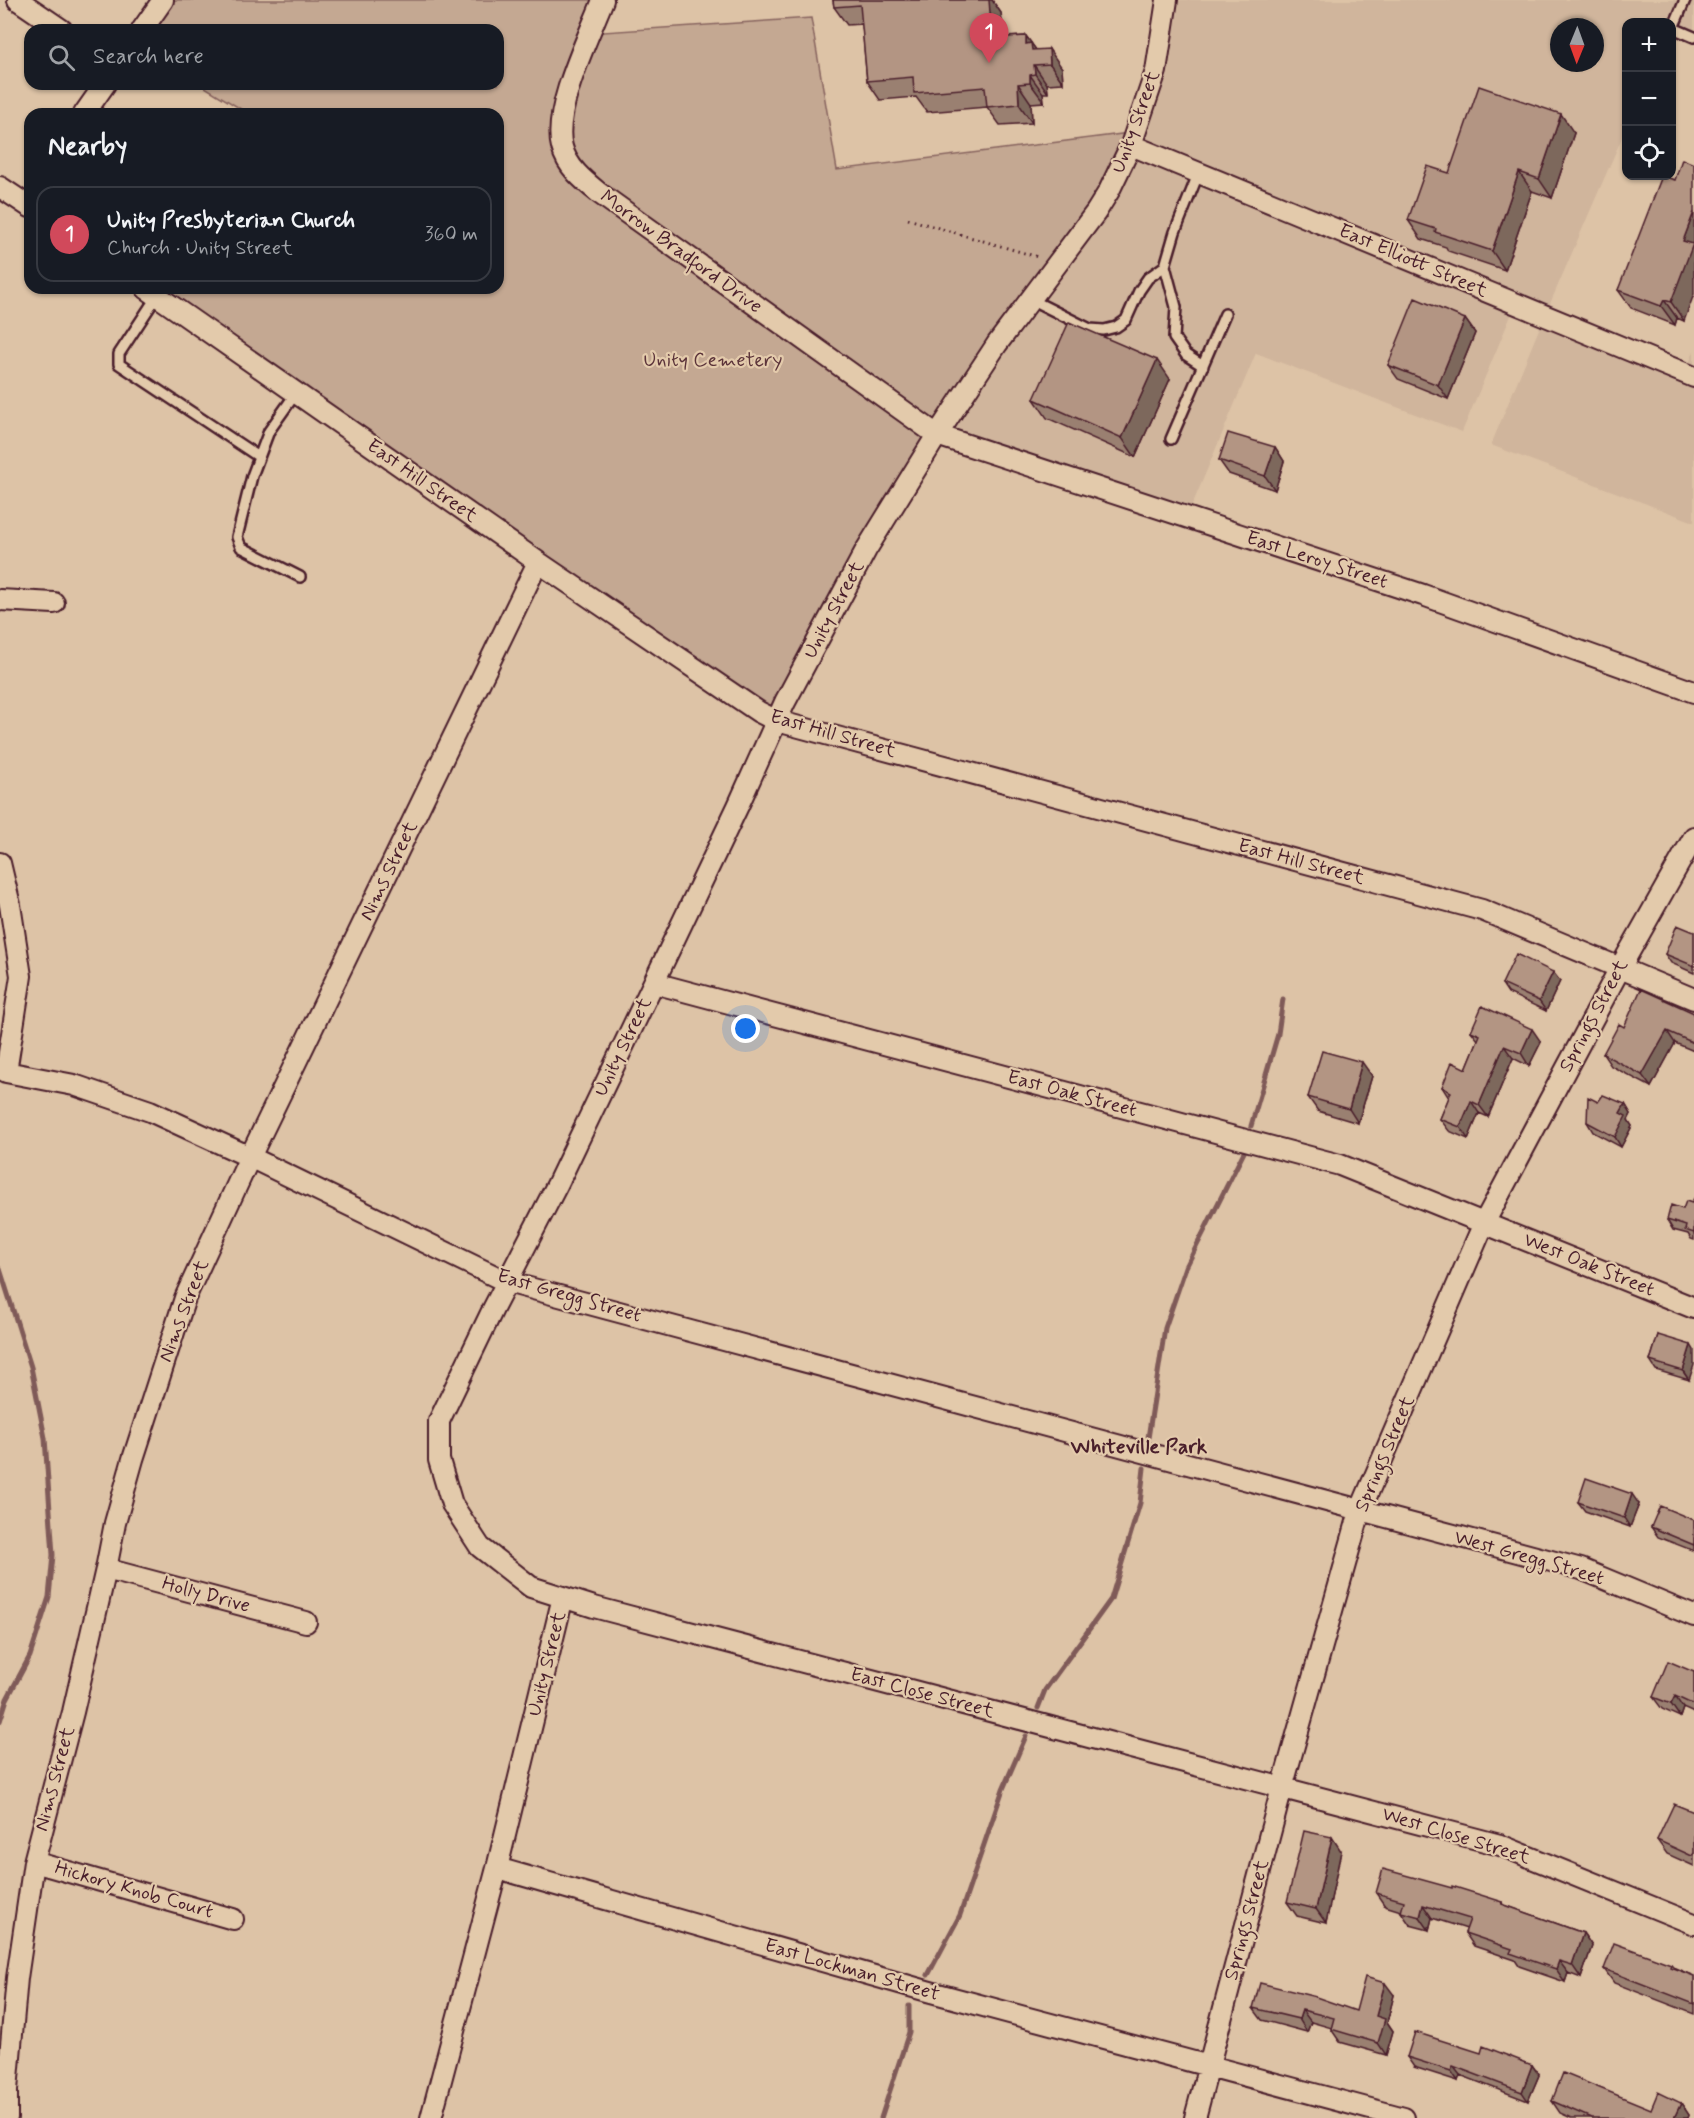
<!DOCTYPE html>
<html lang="en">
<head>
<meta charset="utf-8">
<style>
  body { margin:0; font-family:Mynerve,sans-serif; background:#242831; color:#f1f3f6 }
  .controls { position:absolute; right:18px; top:18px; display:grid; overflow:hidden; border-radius:12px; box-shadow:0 2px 4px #0004 }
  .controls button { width:54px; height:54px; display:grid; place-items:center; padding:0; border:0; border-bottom:2px solid #363941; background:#171b24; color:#f1f3f6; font:30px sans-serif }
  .compass { position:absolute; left:1550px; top:18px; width:54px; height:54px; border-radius:50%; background:#171b24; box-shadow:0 2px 4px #0004; rotate:181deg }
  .you { position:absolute; left:746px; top:1029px; width:21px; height:21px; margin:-15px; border:4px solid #fff; border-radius:50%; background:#1a73e8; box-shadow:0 0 0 9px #1a73e833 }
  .badge { display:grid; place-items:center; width:39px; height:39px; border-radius:50%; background:#d1495b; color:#fff; font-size:20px; font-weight:700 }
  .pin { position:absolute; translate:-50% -50px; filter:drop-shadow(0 2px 3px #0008) }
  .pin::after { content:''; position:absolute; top:32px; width:21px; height:18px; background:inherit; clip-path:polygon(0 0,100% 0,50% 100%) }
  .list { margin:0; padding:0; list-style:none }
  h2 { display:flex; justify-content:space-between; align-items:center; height:78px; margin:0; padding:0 24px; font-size:26px }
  h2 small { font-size:20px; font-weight:400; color:#9ea1a6 }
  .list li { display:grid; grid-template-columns:39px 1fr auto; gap:18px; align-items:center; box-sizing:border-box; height:96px; margin:0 12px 12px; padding:0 12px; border:2px solid #363941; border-radius:18px }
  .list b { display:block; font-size:22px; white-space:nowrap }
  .list p { margin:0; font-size:20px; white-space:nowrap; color:#9ea1a6 }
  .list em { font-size:20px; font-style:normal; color:#9ea1a6 }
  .icon { flex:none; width:33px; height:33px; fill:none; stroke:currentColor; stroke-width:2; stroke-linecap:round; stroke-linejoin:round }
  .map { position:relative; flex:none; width:1694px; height:2118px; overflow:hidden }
  .search { position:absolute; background:#171b24; box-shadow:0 2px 4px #0004; left:24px; top:24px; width:480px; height:66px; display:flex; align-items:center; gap:15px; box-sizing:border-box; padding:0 21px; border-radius:18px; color:#9ea1a6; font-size:22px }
  .panel { position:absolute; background:#171b24; box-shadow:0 2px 4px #0004; left:24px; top:108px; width:480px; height:186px; border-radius:18px }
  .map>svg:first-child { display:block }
  .built { fill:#d0b59c; fill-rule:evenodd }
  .green { fill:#c4a892; stroke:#87645e; stroke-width:1.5 }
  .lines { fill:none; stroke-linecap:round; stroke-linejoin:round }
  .stream { stroke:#7f5a58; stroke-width:5 }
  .service-casing { stroke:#4a1f2b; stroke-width:14 }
  .minor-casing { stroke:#4a1f2b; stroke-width:24 }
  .path { stroke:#4a1f2b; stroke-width:3; stroke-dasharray:1.5 4.5; stroke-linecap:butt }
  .service { stroke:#e3caab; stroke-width:9 }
  .minor { stroke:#e3caab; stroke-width:20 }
  .wall { fill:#9a8071; stroke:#4a1f2b; stroke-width:1.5 }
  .shaded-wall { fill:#7d685c; stroke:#4a1f2b; stroke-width:1.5 }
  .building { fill:#b39583; stroke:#4a1f2b; stroke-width:1.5 }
  .labels { text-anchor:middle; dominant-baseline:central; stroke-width:4.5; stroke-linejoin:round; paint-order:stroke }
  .street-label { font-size:20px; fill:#4a1f2b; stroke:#e3caab }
  .park-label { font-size:20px; fill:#5c343a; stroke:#e3caab }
  .neighbourhood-label { font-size:21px; font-weight:bold; fill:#4a1f2b; stroke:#e3caab }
</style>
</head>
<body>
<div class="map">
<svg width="1694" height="2118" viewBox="0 0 1694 2118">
  <rect width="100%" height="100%" fill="#ddc3a6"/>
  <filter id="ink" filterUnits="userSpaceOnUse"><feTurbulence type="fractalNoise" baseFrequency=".0167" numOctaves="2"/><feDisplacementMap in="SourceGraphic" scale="12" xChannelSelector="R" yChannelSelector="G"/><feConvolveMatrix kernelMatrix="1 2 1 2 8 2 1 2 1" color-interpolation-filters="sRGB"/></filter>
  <g filter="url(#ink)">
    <path class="built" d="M1164 0H1694V40L1672 22H1626V128L1549 306 1520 294 1462 432 1256 353 1188 515 945 436 1130 133ZM1559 27H1595V63H1559Z
      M1546 312 1686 371 1694 351V522L1491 445Z"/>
    <path class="green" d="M167 0H601L589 33 811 18 837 170 1130 133 1120 159 998 338 776 716 150 288H498V114H249L200 84H498V30H146Z"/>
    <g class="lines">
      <path class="stream" d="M1251 1126 1278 1034 1283 999
        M0 1269 31 1367 45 1438 53 1555 49 1597 30 1656 7 1699 0 1721
        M1148 1438 1165 1328 1186 1267 1244 1152
        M1038 1708 1045 1690 1111 1599 1140 1503 1144 1468
        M928 1975 960 1915 1003 1789 1026 1736
        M881 2118 909 2032V2006"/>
      <defs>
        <path id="service" d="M1685 0 1673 28 1694 37
          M1165 266 1176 307 1174 338 1186 355 1203 366
          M157 296 119 354V364L259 457
          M1030 299 1090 329 1104 330 1116 327 1126 320 1139 291 1148 278 1165 266 1175 232 1199 172
          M296 393 269 431 252 476 237 537 241 547 300 577
          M1171 439 1225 314"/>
        <path id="minor" d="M18 0 62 30
          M603 0C589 36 552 110 562 147 567 167 583 180 599 193L937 435 1423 595 1694 692
          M1167 0 1156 71 1131 145 1109 191 1096 212 997 344 937 435 866 550 785 702 738 806 557 1185 493 1309 439 1421V1460L452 1504 480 1547 531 1587 594 1607 1500 1845 1694 1924
          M142 30 163 0
          M84 114 105 84
          M1131 145 1694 377
          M0 187 30 207
          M146 288 538 562 759 712 777 721 1482 910 1694 999
          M0 600 54 603
          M0 863 10 905 21 976 6 1072 74 1085 150 1111 250 1157 507 1282 1581 1569 1694 1616
          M654 983 1340 1165 1694 1308
          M106 1569 306 1622
          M34 1862 233 1919
          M497 1868 927 1991 1404 2118
          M7 2118V2090L17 1978 34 1862 73 1712 106 1569 115 1523 133 1459 185 1298 250 1157 538 562
          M431 2118 497 1868 563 1597
          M1195 2118 1282 1788 1360 1511 1484 1223 1620 968 1694 837"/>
      </defs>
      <use href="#service" class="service-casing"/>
      <use href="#minor" class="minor-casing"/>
      <path class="path" d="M908 219 1038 257"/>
      <use href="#service" class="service"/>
      <use href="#minor" class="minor"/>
    </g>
    <path class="wall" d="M833 0H992L1001 13 1003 37 1026 36 1036 50 1062 68 1063 83 1047 84 1048 93H1043L1044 102 1031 103 1032 123 1000 125 987 107 927 112 916 97 880 100 867 81 862 24 847 25 834 7Z
      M1574 133 1552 198 1532 191 1505 270 1448 251 1446 247 1421 239 1408 220 1449 173Z
      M1675 180 1684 321 1677 318 1675 325 1631 308 1618 290Z
      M1465 319 1475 333 1448 399 1398 379 1388 365Z
      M1170 379 1135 457 1047 418 1034 399Z
      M1275 447 1284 461 1275 490 1229 474 1219 460Z
      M1694 932V973L1671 963 1665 954Z
      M1560 981 1546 1011 1508 993 1502 984Z
      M1694 1013V1051L1675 1043 1651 1087 1611 1066 1603 1054 1624 1027Z
      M1471 1031 1541 1042 1529 1066 1513 1058 1488 1117 1479 1113 1468 1139 1449 1131 1440 1119 1449 1098 1442 1087 1466 1069 1478 1040Z
      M1372 1076 1358 1123 1318 1111 1308 1097Z
      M1598 1102 1625 1104 1631 1114 1628 1120 1632 1126 1621 1147 1593 1132 1587 1122Z
      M1694 1198V1240L1691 1239 1688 1234 1673 1230 1667 1220 1692 1203Z
      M1658 1335 1689 1380 1656 1370 1650 1361Z
      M1578 1502 1639 1504 1630 1527 1585 1511Z
      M1694 1520V1551L1658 1537 1651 1527Z
      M1694 1672V1713L1683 1708 1680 1717 1662 1709 1653 1697Z
      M1694 1812V1866L1667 1854 1657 1840Z
      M1341 1851 1326 1923 1297 1916 1287 1902Z
      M1376 1893 1503 1902 1504 1905 1583 1933 1592 1946 1581 1978 1568 1973 1565 1982 1519 1966 1515 1960 1474 1946 1465 1933 1467 1929 1432 1918 1429 1930 1410 1925 1401 1912V1911L1385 1906Z
      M1671 1964 1675 1968 1694 1976V2014L1614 1983 1604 1969Z
      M1394 1995 1387 2022 1393 2031 1386 2055 1340 2042 1331 2029 1332 2028 1311 2022 1307 2032 1262 2020 1253 2008 1356 2011Z
      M1481 2053 1532 2065 1539 2075 1528 2101 1460 2075 1458 2081 1414 2067 1407 2057Z
      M1552 2101 1651 2109 1681 2103 1689 2115 1688 2118H1571L1560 2113Z"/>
    <path class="shaded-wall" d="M983 0H992L1001 13 1005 57 992 38Z
      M1026 36 1032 44 1031 43 1045 62 1026 44Z
      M1049 49 1062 68 1063 83 1050 64Z
      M1034 65 1047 84 1048 93 1035 74Z
      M1030 75 1043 93 1044 102 1030 83Z
      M1018 84 1031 103 1032 123 1019 104Z
      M1561 114 1574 133 1552 198 1539 179Z
      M1519 172 1532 191 1505 270 1492 251Z
      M1694 212V294L1684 321 1671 302 1683 241Z
      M1664 300 1677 318 1675 325 1661 306Z
      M1465 319 1475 333 1448 399 1438 385Z
      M1157 360 1170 379 1135 457 1122 438Z
      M1275 447 1284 461 1275 490 1265 476Z
      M1553 972 1560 981 1546 1011 1539 1001Z
      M1532 1029 1541 1042 1529 1066 1521 1053Z
      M1667 1031 1675 1043 1651 1087 1642 1075Z
      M1504 1046 1513 1058 1488 1117 1479 1105Z
      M1362 1062 1372 1076 1358 1123 1349 1109Z
      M1471 1101 1479 1113 1468 1139 1460 1127Z
      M1625 1104 1631 1114 1628 1120 1632 1126 1621 1147 1615 1137 1620 1113Z
      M1691 1345 1694 1350V1365L1689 1380 1683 1371Z
      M1632 1494 1639 1504 1630 1527 1624 1518Z
      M1675 1696 1683 1708 1680 1717 1671 1704Z
      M1332 1837 1341 1851 1326 1923 1316 1909Z
      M1423 1905 1432 1918 1429 1930 1420 1917Z
      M1583 1933 1592 1946 1581 1978 1572 1965Z
      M1559 1961 1568 1973 1565 1982 1556 1969Z
      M1385 1983 1394 1995 1387 2022 1393 2031 1386 2055 1378 2043 1376 2016Z
      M1302 2010 1311 2022 1307 2032 1299 2019Z
      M1532 2065 1539 2075 1528 2101 1522 2092Z
      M1453 2066 1460 2075 1458 2081 1451 2071Z
      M1681 2103 1689 2115 1688 2118H1674Z"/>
    <path class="building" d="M833 0H989L992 38 1026 36V44L1031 43 1032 50 1049 49 1050 64 1034 65 1035 74 1030 75V83L1018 84 1019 104 987 107 985 87 914 93 913 77 867 81 860 5 834 7Z
      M1479 86 1561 114 1539 179 1519 172 1492 251 1435 232 1436 229 1408 220 1427 166 1449 173Z
      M1682 159 1694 164V212L1683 241 1693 244 1671 302 1664 300 1661 306 1618 290 1662 176 1675 180Z
      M1415 298 1465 319 1438 385 1388 365Z
      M1069 322 1157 360 1122 438 1034 399Z
      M1228 433 1275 447 1265 476 1219 460Z
      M1677 925 1694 932V966L1665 954Z
      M1516 954 1553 972 1539 1001 1502 984Z
      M1641 989 1694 1013V1043L1667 1031 1642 1075 1603 1054 1619 1024 1624 1027Z
      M1482 1006 1532 1029 1521 1053 1504 1046 1479 1105 1471 1101 1460 1127 1440 1119 1451 1092 1442 1087 1452 1062 1466 1069 1480 1035 1471 1031Z
      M1322 1051 1362 1062 1349 1109 1308 1097Z
      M1603 1095 1625 1104 1620 1113 1626 1116 1615 1137 1587 1122 1588 1097 1598 1102Z
      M1694 1198V1233L1685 1230 1686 1226 1667 1220 1671 1205 1683 1209 1686 1201 1692 1203Z
      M1658 1335 1691 1345 1683 1371 1650 1361Z
      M1586 1478 1632 1494 1624 1518 1578 1502Z
      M1660 1506 1694 1520V1545L1651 1527Z
      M1668 1661 1694 1672V1705L1675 1696 1671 1704 1653 1697Z
      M1674 1804 1694 1812V1853L1692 1856 1657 1840Z
      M1304 1831 1332 1837 1316 1909 1287 1902Z
      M1383 1869 1452 1888V1886L1503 1902 1502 1904 1583 1933 1572 1965 1559 1961 1556 1969 1510 1953 1512 1949 1465 1933 1470 1919 1423 1905 1420 1917 1401 1912 1404 1901 1376 1893Z
      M1614 1943 1671 1964 1670 1967 1694 1976V2004L1604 1969Z
      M1365 1977 1385 1983 1376 2016 1385 2019 1378 2043 1331 2029 1334 2018 1302 2010 1299 2019 1253 2008 1260 1983 1316 1997 1356 2011Z
      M1415 2032 1481 2053 1483 2046 1532 2065 1522 2092 1453 2066 1451 2071 1407 2057Z
      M1563 2073 1651 2109 1658 2092 1681 2103 1674 2118H1591L1552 2101Z"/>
  </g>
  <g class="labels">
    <g class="street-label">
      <text transform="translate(1136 122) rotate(-70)">Unity Street</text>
      <text transform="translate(681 252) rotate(36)">Morrow Bradford Drive</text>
      <text transform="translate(1413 261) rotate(23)">East Elliott Street</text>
      <text transform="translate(422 481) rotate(35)">East Hill Street</text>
      <text transform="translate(1317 560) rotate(18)">East Leroy Street</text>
      <text transform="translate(834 610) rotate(-62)">Unity Street</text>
      <text transform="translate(833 734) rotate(16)">East Hill Street</text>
      <text transform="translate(1301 862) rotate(15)">East Hill Street</text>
      <text transform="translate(389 871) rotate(-64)">Nims Street</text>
      <text transform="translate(1594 1016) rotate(-62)">Springs Street</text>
      <text transform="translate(623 1047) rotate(-64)">Unity Street</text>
      <text transform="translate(1072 1094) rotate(15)">East Oak Street</text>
      <text transform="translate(1589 1265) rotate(22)">West Oak Street</text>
      <text transform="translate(569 1296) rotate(16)">East Gregg Street</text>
      <text transform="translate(184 1311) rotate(-69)">Nims Street</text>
      <text transform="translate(1385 1454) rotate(-67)">Springs Street</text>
      <text transform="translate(1529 1558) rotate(16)">West Gregg Street</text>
      <text transform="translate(206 1595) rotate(15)">Holly Drive</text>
      <text transform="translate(547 1664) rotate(-76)">Unity Street</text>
      <text transform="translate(922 1693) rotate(15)">East Close Street</text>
      <text transform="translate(55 1779) rotate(-75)">Nims Street</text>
      <text transform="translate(1456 1836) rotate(17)">West Close Street</text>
      <text transform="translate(134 1890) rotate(16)">Hickory Knob Court</text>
      <text transform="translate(1247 1920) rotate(-75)">Springs Street</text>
      <text transform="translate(852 1970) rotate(16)">East Lockman Street</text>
    </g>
    <g class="park-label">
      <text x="713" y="360">Unity Cemetery</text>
    </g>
    <g class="neighbourhood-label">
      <text x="1139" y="1447">Whiteville Park</text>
    </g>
  </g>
</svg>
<div class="controls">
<button>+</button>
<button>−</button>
<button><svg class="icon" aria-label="locate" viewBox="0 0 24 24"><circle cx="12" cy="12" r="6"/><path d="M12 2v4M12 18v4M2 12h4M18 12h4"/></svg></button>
</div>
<svg class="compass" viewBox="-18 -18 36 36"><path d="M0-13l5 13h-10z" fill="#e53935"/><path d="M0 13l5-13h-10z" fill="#9ea1a6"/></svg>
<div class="you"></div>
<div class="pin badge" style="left:989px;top:63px">1</div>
<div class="search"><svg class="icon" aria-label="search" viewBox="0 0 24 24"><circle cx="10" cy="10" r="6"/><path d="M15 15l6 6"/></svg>Search here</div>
<section class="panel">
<h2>Nearby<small></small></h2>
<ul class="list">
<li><span class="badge">1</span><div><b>Unity Presbyterian Church</b><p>Church · Unity Street</p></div><em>360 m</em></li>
</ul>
</section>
</div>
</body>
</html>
